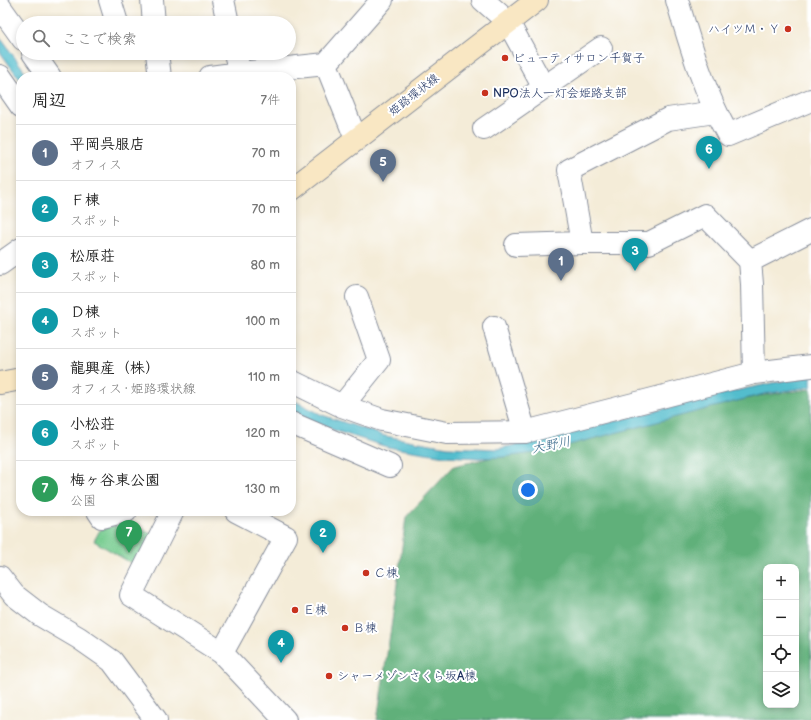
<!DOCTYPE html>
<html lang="ja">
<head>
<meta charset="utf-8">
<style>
  body { margin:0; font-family:"Balsamiq Sans","Klee One",sans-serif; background:#f6f6f6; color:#222 }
  .controls { position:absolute; right:12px; bottom:12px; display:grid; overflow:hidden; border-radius:8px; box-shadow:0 2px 6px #0003 }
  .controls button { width:36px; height:36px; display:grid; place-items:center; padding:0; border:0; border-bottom:1px solid #e0e0e0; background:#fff; color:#222; font:20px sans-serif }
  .you { position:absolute; left:528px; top:490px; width:14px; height:14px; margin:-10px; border:3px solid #fff; border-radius:50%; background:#1a73e8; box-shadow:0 0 0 6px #1a73e833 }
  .badge { display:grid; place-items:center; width:26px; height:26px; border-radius:50%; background:#c8321e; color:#fff; font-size:13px; font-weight:700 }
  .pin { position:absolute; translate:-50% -33px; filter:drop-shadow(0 1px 2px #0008) }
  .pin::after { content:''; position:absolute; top:21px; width:14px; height:12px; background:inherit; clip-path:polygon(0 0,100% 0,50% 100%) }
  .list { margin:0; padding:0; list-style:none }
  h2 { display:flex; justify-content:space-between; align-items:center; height:52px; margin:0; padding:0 16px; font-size:17px }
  h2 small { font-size:13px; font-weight:400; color:#767676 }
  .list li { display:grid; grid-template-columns:26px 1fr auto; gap:12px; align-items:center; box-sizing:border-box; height:56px; padding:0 16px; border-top:1px solid #e0e0e0 }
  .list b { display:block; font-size:15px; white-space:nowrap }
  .list p { margin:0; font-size:13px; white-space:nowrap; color:#767676 }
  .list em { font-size:13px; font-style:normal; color:#767676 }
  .icon { flex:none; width:22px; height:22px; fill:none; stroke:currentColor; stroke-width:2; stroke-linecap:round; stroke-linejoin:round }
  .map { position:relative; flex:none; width:811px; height:720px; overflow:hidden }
  .search { position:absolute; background:#fff; box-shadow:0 2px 6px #0003; left:16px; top:16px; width:280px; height:44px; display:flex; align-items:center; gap:10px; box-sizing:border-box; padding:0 14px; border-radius:22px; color:#767676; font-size:15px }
  .panel { position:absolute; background:#fff; box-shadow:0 2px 6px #0003; left:16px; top:72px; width:280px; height:444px; border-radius:16px }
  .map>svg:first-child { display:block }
  .green { fill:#77cc90; stroke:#497e77 }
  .forest { fill:#61b07a; stroke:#3e706c; fill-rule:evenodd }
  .water { fill:#52bdcd; stroke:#367696 }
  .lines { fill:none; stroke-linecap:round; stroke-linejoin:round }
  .street-casing { stroke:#888e9b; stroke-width:24 }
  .secondary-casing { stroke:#888e9b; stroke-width:24 }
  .street { stroke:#fff; stroke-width:22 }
  .secondary { stroke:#f9e7c3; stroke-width:22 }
  .poi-dot { fill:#c8321e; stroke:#fff; stroke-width:1.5 }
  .labels { text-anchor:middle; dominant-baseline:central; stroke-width:4; stroke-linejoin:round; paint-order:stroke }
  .poi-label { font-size:12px; fill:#1b2f5e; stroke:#fff; text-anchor:start }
  .street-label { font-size:12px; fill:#1b2f5e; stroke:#fff }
  .water-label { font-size:13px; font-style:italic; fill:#2e6185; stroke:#fff }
</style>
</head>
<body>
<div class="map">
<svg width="811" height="720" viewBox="0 0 811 720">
  <rect width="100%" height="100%" fill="#fff"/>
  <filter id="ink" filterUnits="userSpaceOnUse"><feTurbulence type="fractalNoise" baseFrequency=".025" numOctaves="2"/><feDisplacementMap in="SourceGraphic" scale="8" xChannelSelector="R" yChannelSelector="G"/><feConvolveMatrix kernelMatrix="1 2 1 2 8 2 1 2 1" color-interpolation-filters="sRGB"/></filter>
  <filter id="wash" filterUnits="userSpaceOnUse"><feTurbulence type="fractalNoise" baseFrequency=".012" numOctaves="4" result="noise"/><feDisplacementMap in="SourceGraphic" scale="16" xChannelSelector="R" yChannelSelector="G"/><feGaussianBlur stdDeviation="0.9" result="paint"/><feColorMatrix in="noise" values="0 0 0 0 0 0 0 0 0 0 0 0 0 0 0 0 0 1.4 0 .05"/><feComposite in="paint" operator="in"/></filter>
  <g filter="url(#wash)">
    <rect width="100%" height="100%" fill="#f4ecd8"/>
    <path class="green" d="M127 522 153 535 136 566 94 541 100 530Z"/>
    <path class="forest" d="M811 389V720H377L392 621 406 517 454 466 758 396ZM766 567H796V705H766Z"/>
    <path class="water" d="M0 37 2 40 29 77H21V81L0 52Z
      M811 375V387L764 394 542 452 503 457 478 458 445 456 387 447 336 431 305 419 291 411V399L322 415 385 436 448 447 498 449 587 428 739 390Z"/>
  </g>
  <g filter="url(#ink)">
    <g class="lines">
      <defs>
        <path id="street" d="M110 0 117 23
          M152 0 154 23
          M223 0 228 23
          M483 0 508 22 544 88
          M677 0C691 47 704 92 728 135L811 100
          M0 7 23 39
          M33 53 50 77
          M157 53 160 77
          M235 53 240 73 326 64 382 0
          M326 64 356 139
          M0 76 21 106
          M210 77 240 73
          M484 129 601 48
          M582 243 569 170 668 119 715 112
          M516 245 582 243H649L705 215 750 261
          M0 264 21 249
          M494 327 525 432
          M754 373 752 284 750 261 811 230
          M291 381 342 406 382 420 447 433 525 432 754 373 811 366
          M342 406 379 360 357 297
          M291 423 390 466
          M98 511 102 517 126 511
          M173 511 131 595 222 653 285 720
          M0 577 14 595 40 615 79 638 112 661 156 720
          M222 653 286 537 236 511"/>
        <path id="secondary" d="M291 190 537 0
          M0 383 21 379"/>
      </defs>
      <use href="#street" class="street-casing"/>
      <use href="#secondary" class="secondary-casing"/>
      <use href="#street" class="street"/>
      <use href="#secondary" class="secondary"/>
    </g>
  </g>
  <g class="poi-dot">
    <circle cx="788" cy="29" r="4"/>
    <circle cx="505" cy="58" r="4"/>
    <circle cx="485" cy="93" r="4"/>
    <circle cx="366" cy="573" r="4"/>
    <circle cx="295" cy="610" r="4"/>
    <circle cx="345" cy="628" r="4"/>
    <circle cx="329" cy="676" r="4"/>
  </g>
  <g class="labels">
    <g class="poi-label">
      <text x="780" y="29" text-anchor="end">ハイツＭ・Ｙ</text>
      <text x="513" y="58">ビューティサロン千賀子</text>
      <text x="493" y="93">NPO法人一灯会姫路支部</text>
      <text x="374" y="573">Ｃ棟</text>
      <text x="303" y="610">Ｅ棟</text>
      <text x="353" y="628">Ｂ棟</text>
      <text x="337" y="676">シャーメゾンさくら坂A棟</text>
    </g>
    <g class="street-label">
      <text transform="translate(414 95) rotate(-38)">姫路環状線</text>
    </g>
    <g class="water-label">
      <text transform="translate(551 445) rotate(-11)">大野川</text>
    </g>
  </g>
</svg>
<div class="controls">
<button>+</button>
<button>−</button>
<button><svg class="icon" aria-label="locate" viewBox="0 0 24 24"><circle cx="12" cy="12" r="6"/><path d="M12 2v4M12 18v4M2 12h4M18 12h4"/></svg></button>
<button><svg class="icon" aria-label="layers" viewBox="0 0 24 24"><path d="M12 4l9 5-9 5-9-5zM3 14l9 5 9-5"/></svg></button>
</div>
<div class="you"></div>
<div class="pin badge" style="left:561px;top:281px;background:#5c6f8a">1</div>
<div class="pin badge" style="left:323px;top:553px;background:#0f9aa8">2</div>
<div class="pin badge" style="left:635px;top:271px;background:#0f9aa8">3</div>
<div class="pin badge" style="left:281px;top:663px;background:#0f9aa8">4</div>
<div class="pin badge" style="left:383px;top:182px;background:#5c6f8a">5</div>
<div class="pin badge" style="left:709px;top:169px;background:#0f9aa8">6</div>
<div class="pin badge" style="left:129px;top:553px;background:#2e9e5b">7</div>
<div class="search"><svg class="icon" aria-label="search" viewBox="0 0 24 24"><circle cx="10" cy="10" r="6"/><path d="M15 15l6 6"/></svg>ここで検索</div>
<section class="panel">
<h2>周辺<small>7件</small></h2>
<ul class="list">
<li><span class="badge" style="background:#5c6f8a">1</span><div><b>平岡呉服店</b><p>オフィス</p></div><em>70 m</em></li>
<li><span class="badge" style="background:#0f9aa8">2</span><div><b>Ｆ棟</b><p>スポット</p></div><em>70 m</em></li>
<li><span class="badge" style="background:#0f9aa8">3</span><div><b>松原荘</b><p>スポット</p></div><em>80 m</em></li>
<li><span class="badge" style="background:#0f9aa8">4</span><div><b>Ｄ棟</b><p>スポット</p></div><em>100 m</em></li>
<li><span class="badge" style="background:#5c6f8a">5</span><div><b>龍興産（株）</b><p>オフィス · 姫路環状線</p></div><em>110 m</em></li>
<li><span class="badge" style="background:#0f9aa8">6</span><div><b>小松荘</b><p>スポット</p></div><em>120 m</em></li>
<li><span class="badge" style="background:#2e9e5b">7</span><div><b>梅ヶ谷東公園</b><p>公園</p></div><em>130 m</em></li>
</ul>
</section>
</div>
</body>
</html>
